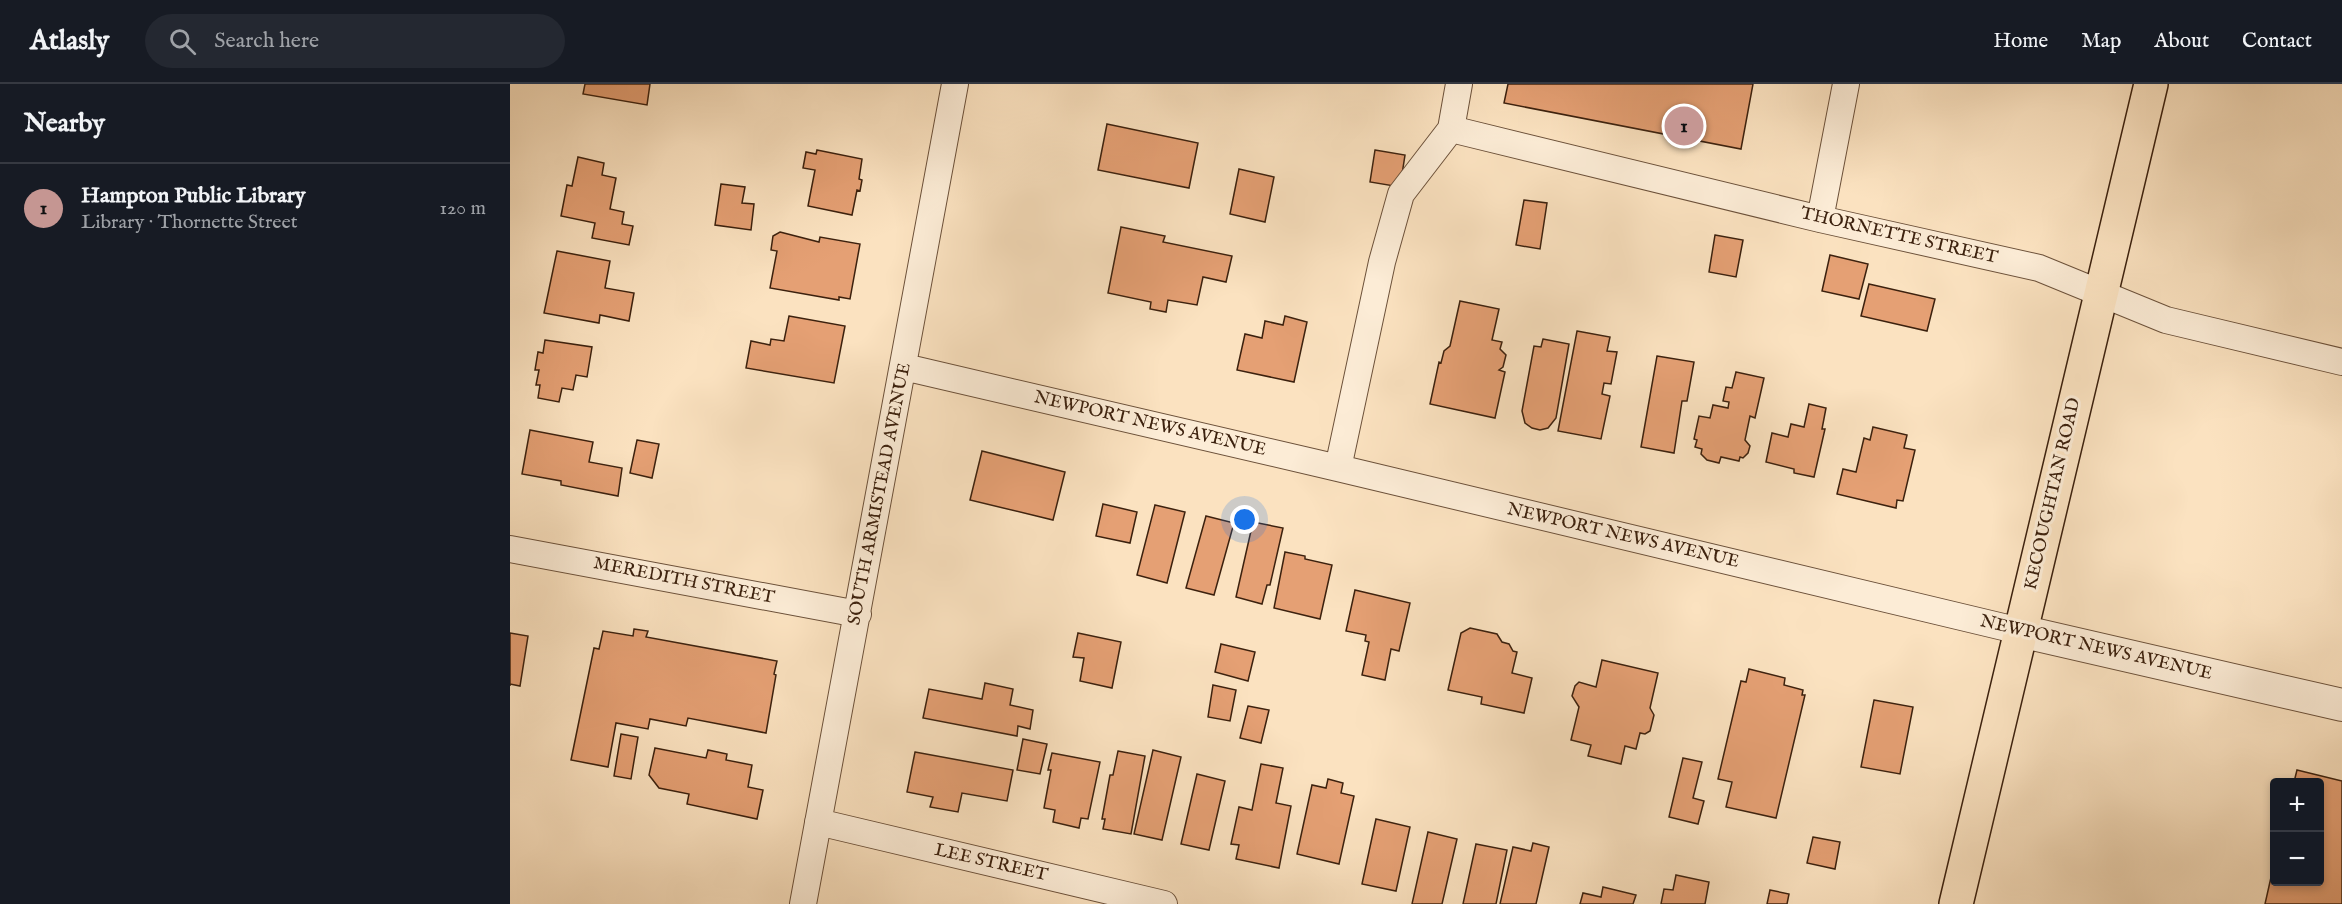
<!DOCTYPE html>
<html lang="en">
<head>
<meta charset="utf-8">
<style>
  body { margin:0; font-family:"IM FELL English",serif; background:#242831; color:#f1f3f6 }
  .controls { position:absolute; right:18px; bottom:18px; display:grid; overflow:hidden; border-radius:6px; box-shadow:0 3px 9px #0003 }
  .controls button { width:54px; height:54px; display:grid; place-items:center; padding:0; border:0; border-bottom:2px solid #363941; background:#171b24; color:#f1f3f6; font:30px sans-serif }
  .you { position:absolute; left:735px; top:436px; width:21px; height:21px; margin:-15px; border:4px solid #fff; border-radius:50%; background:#1a73e8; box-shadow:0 0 0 9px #1a73e833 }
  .badge { display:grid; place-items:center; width:39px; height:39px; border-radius:50%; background:#c59692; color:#111; font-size:20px; font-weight:700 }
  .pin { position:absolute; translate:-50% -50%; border:3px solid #fff; box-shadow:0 2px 6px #0006 }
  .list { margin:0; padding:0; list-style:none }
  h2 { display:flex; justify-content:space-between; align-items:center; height:78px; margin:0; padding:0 24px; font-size:26px }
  h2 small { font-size:20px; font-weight:400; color:#9ea1a6 }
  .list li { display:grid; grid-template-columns:39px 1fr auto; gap:18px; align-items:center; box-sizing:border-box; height:90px; padding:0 24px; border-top:2px solid #363941 }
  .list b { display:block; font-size:22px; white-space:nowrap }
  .list p { margin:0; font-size:20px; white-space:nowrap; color:#9ea1a6 }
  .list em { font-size:20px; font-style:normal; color:#9ea1a6 }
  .icon { flex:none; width:33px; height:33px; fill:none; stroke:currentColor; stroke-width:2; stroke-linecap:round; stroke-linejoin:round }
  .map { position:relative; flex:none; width:1832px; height:820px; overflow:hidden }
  header { display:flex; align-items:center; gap:36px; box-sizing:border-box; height:84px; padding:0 30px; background:#171b24; border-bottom:2px solid #363941 }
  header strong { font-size:28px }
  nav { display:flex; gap:33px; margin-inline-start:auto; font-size:21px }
  .search { width:420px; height:54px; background:#242831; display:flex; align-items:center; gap:15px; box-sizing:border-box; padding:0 21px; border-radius:33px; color:#9ea1a6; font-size:22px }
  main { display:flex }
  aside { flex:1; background:#171b24 }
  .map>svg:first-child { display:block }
  .building { fill:#e5a074; stroke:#3c210e; stroke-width:1.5 }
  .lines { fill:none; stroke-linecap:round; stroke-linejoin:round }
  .minor-casing { stroke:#6c513a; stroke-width:28 }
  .tertiary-casing { stroke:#6c513a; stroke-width:34 }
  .primary-casing { stroke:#3c210e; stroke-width:36 }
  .minor { stroke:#fcecd6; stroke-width:26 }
  .tertiary { stroke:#fcecd6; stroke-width:32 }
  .primary { stroke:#fbe2c0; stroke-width:33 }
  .labels { text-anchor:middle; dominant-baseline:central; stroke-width:6; stroke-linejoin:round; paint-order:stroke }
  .street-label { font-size:18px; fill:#3c210e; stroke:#fcecd6 }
</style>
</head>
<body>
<header>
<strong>Atlasly</strong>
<div class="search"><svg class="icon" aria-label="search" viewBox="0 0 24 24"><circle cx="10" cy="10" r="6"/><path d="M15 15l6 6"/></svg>Search here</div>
<nav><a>Home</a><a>Map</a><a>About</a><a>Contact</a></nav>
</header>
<main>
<aside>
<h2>Nearby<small></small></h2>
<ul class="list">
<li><span class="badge">1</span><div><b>Hampton Public Library</b><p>Library · Thornette Street</p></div><em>120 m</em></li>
</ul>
</aside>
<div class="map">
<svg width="1832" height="820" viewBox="0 0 1832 820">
  <rect width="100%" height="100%" fill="#fbe2c0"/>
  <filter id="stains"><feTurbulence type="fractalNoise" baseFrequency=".00333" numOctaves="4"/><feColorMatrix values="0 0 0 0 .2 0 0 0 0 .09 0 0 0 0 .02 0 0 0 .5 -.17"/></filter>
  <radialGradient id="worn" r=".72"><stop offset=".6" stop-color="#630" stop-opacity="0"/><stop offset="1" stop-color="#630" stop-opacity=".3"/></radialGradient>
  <path class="building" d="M75 0H140L137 21 73 10Z
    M998 0H1243L1231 65 994 19Z
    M597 40 688 59 679 104 588 86Z
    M307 66 352 75 349 95 352 96 350 107 347 106 342 131 298 122 305 86 293 84 296 68 306 70Z
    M865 66 895 71 890 103 860 98Z
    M68 73 94 79 92 91 106 94 100 125 114 128 112 140 123 142 119 161 82 154 85 139 51 132 57 101 62 102Z
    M729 85 764 93 755 138 720 130Z
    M211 100 235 103 232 119 244 120 241 146 205 141Z
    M1014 116 1037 119 1030 165 1006 161Z
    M611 143 655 152 653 158 722 172 716 198 693 193 687 221 658 216 656 228 640 225 641 218 598 209Z
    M270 148 309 158 310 153 350 160 340 215 329 213V216L260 204 267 167 261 166 263 152Z
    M1205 151 1233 156 1226 193 1199 188Z
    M47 167 100 177 95 204 124 209 119 237 90 231 89 239 34 229Z
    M1320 171 1358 180 1349 215 1312 207Z
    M1359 200 1425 215 1417 247 1351 232Z
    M950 217 989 225 982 256 992 258 990 265 996 271 993 283 989 286 995 288 985 334 920 320 929 278 931 279 934 267 940 262Z
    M279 232 335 242 324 299 236 284 241 257 260 261 261 255 274 257Z
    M775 232 797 238 784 298 727 286 735 250 752 254 755 237 773 241Z
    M1067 247 1100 253 1097 267 1107 268 1101 300 1094 299 1092 310 1100 312 1091 355 1048 347Z
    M1033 255 1059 260 1046 334 1038 344 1030 346 1022 344 1015 339 1012 327 1024 262 1031 263Z
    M35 256 82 263 77 293 66 291 63 306 52 304 49 318 28 314 30 301H26L29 286H25L28 268 33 269Z
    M1147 272 1184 278 1177 317H1172L1164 369 1131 363Z
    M1226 288 1254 294 1245 334 1240 332 1235 356 1240 362 1238 369 1233 374 1230 373 1229 377 1211 373 1209 379 1197 376 1191 370 1192 365 1185 363 1187 356 1184 355 1189 332 1200 334 1203 321 1218 324 1219 318 1213 317 1216 303 1222 304Z
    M1299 320 1316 324 1312 345H1315L1304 393 1284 389V385L1256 378 1262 349 1278 353 1281 340 1294 343Z
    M1363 343 1397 351 1394 364 1405 366 1393 417 1387 416 1386 424 1327 410 1333 385 1346 388 1354 354 1360 356Z
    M20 346 83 358 79 378 112 384 108 412 51 401V397L12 390Z
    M127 356 149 360 142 394 120 389Z
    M472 367 555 388 543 436 460 416Z
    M593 420 627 428 620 459 586 452Z
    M645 421 675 428 657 499 627 491Z
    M696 432 724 439 704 511 676 504Z
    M743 438 773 444 760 501H757L752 520 726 513Z
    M775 468 795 472V475L822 481 810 535 764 524Z
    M845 506 900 519 889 567 881 565 875 596 852 591 859 558 855 557 856 551 836 547Z
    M960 544 987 550 992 558 999 560 1003 567 1007 568 1002 589 1022 594 1014 629 971 620 972 613 938 606 951 549Z
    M124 545 138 547 136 553 267 577 264 590 266 591 256 649 178 634 176 642 140 635 138 645 106 639 98 683 61 676 84 564 89 565 93 547 123 552Z
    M0 549 18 552 10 602 0 600V602Z
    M568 549 611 558 602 604 570 597 574 574 563 573Z
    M711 560 745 568 738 597 705 588Z
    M1092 576 1148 589 1140 624 1144 631 1140 647 1135 650 1130 649 1126 665 1115 662 1111 680 1078 672 1081 661 1061 656 1069 623 1062 612 1065 602 1069 598 1086 603Z
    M1239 585 1275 594 1274 601 1293 606 1292 611H1295L1266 734 1216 723 1222 698 1208 695 1231 597 1236 598Z
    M475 599 503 605 500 621 523 626 520 645 508 642 507 652 413 634 419 605 472 615Z
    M703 601 726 606 720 637 698 633Z
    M1364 616 1403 623 1390 690 1351 683Z
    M738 622 759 626 751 659 730 654Z
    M111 650 128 653 121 695 104 692Z
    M513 655 537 660 530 690 507 686Z
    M145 664 196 674 198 666 217 670 216 676 242 681 238 703 253 706 247 735 177 720 179 710 149 704 139 691Z
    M643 666 671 673 652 756 624 750Z
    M608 667 635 672 621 750 593 745 595 735H592L600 691H603Z
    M405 668 503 686 497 717 452 709 448 728 420 723 423 713 397 708Z
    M542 669 590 678 578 735 571 734 569 744 543 738 545 726 534 724 541 686H538Z
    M1173 674 1192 678 1183 714 1194 717 1188 740 1159 733Z
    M751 680 773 684 766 719 781 722 769 784 726 775 729 761 721 760 729 723 742 726Z
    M1787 686 1832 697V820H1755L1764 780V798H1810V698H1784Z
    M687 690 715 697 699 766 671 760Z
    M818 695 833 699 831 709 844 712 829 780 787 770 802 701 816 704Z
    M866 735 900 743 886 807 852 800Z
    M918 748 947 755 932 820H902Z
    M1303 753 1330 758 1325 785 1297 779Z
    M1023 759 1039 763 1026 820H990L1003 763 1021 767Z
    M966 760 997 766 986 820H953Z
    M1166 791 1199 798 1195 820H1151L1154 805 1163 806Z
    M1093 803 1126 811 1123 820H1070L1073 809 1091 813Z
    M1260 806 1279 810 1277 820H1257Z"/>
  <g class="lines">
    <defs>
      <path id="minor" d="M941 45 1310 135 1529 184 1656 236 1832 278
        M1310 135 1336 0
        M394 283 828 384 1510 547
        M828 384 872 178 891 110 941 45 949 0
        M0 465 348 530
        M308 738 654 820
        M293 820 445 0"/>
      <path id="tertiary" d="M1510 547 1832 621"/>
      <path id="primary" d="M1446 820 1641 0"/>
    </defs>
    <use href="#minor" class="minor-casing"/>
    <use href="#tertiary" class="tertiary-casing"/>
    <use href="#primary" class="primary-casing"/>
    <use href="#minor" class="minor"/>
    <use href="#tertiary" class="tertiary"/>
    <use href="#primary" class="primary"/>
  </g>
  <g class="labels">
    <g class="street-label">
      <text transform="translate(1389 152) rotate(13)">THORNETTE STREET</text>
      <text transform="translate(640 340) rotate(13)">NEWPORT NEWS AVENUE</text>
      <text transform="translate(370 410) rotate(-79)">SOUTH ARMISTEAD AVENUE</text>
      <text transform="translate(1543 410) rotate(-77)">KECOUGHTAN ROAD</text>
      <text transform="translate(1113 452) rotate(13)">NEWPORT NEWS AVENUE</text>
      <text transform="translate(174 497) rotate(11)">MEREDITH STREET</text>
      <text transform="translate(1586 564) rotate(13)">NEWPORT NEWS AVENUE</text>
      <text transform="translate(481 779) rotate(13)">LEE STREET</text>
    </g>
  </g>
  <rect width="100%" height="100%" filter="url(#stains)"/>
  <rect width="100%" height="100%" fill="url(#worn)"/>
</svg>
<div class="controls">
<button>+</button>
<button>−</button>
</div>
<div class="you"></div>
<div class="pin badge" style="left:1174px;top:42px">1</div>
</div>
</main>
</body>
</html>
